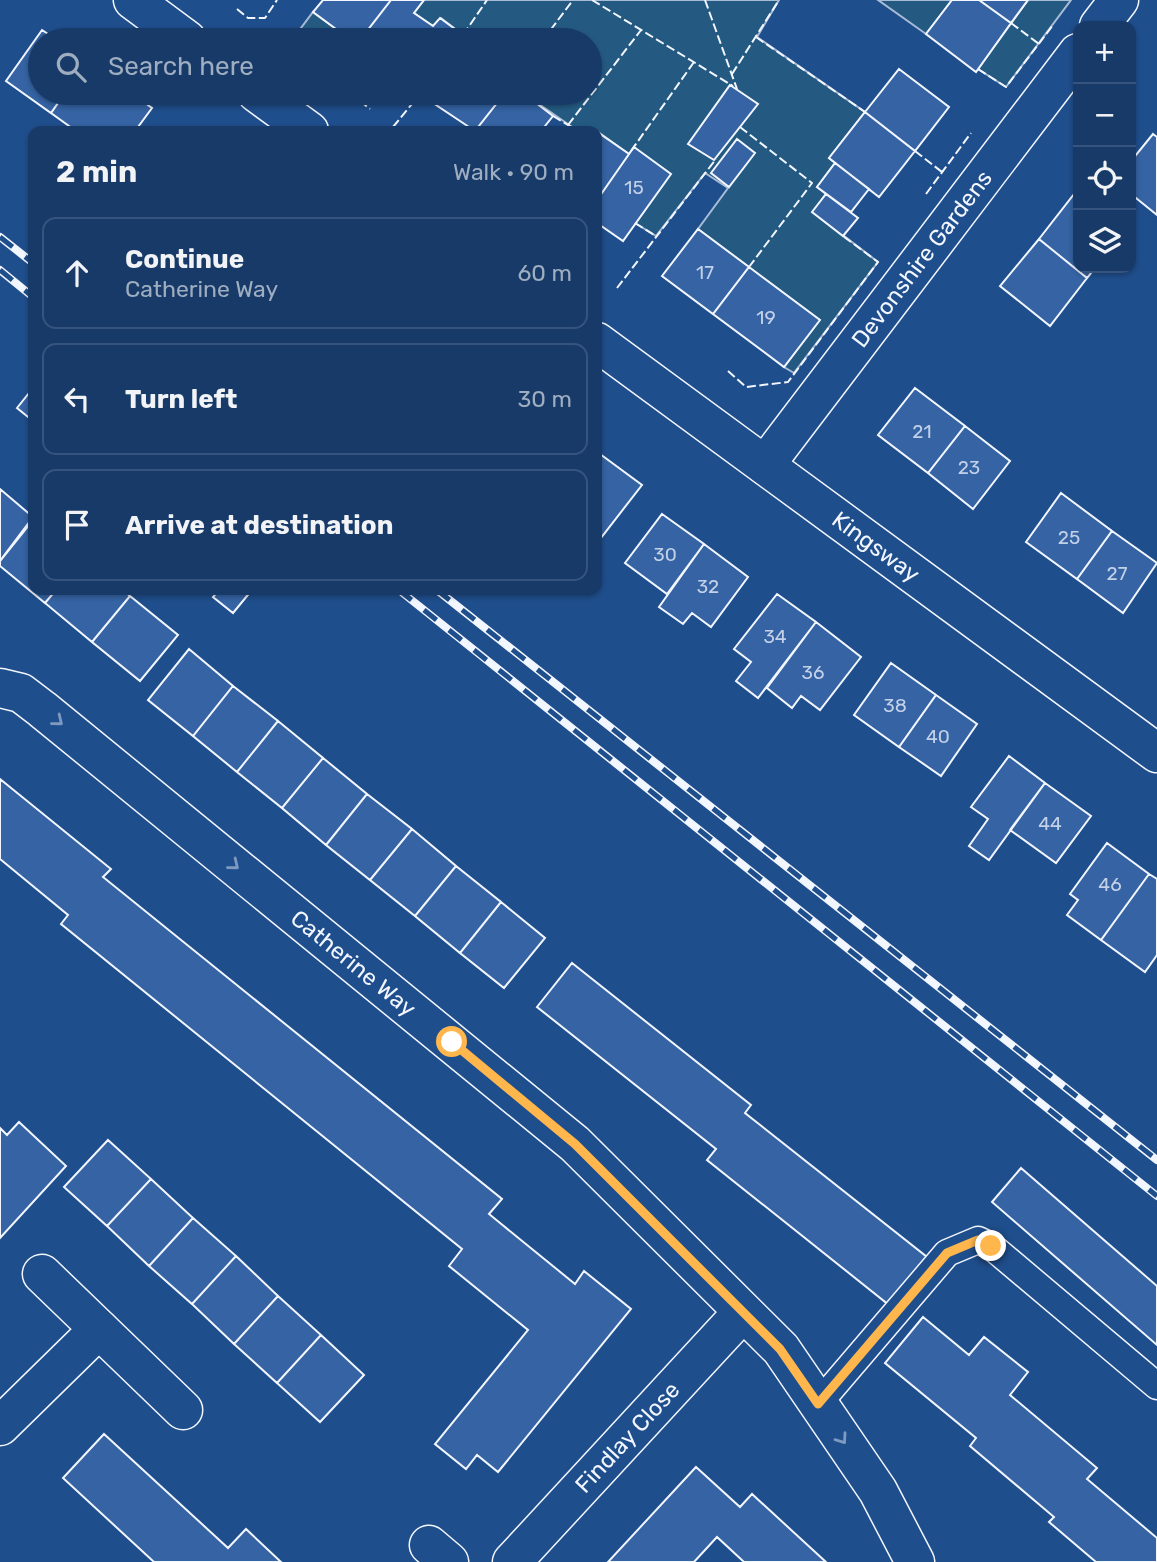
<!DOCTYPE html>
<html lang="en">
<head>
<meta charset="utf-8">
<style>
  body { margin:0; font-family:Rubik,sans-serif; background:#20416f; color:#f1f3f6 }
  .controls { position:absolute; right:21px; top:21px; display:grid; overflow:hidden; border-radius:14px; box-shadow:0 2px 5px #0004 }
  .controls button { width:63px; height:63px; display:grid; place-items:center; padding:0; border:0; border-bottom:2px solid #36547d; background:#173a69; color:#f1f3f6; font:35px sans-serif }
  .stop { position:absolute; width:21px; height:21px; margin:-16px; border:5px solid #ffb74d; border-radius:50%; background:#fff }
  .stop.end { background:#ffb74d; border-color:#fff; box-shadow:0 2px 7px #0008 }
  .list { margin:0; padding:0; list-style:none }
  h2 { display:flex; justify-content:space-between; align-items:center; height:91px; margin:0; padding:0 28px; font-size:30px }
  h2 small { font-size:23px; font-weight:400; color:#9eadc0 }
  .list li { display:grid; grid-template-columns:46px 1fr auto; gap:21px; align-items:center; box-sizing:border-box; height:112px; margin:0 14px 14px; padding:0 14px; border:2px solid #36547d; border-radius:14px }
  .list b { display:block; font-size:26px; white-space:nowrap }
  .list p { margin:0; font-size:23px; white-space:nowrap; color:#9eadc0 }
  .list em { font-size:23px; font-style:normal; color:#9eadc0 }
  .icon { flex:none; width:38px; height:38px; fill:none; stroke:currentColor; stroke-width:2; stroke-linecap:round; stroke-linejoin:round }
  .map { position:relative; flex:none; width:1157px; height:1562px; overflow:hidden }
  .search { position:absolute; background:#173a69; box-shadow:0 2px 5px #0004; left:28px; top:28px; width:574px; height:77px; display:flex; align-items:center; gap:18px; box-sizing:border-box; padding:0 24px; border-radius:38px; color:#9eadc0; font-size:26px }
  .panel { position:absolute; background:#173a69; box-shadow:0 2px 5px #0004; left:28px; top:126px; width:574px; height:469px; border-radius:14px }
  .map>svg:first-child { display:block }
  .green { fill:#245a82; stroke:#a8bbd7; stroke-width:2 }
  .building { fill:#3563a3; stroke:#f2f6ff; stroke-width:2 }
  .lines { fill:none; stroke-linecap:round; stroke-linejoin:round }
  .service-casing { stroke:#f2f6ff; stroke-width:29 }
  .minor-casing { stroke:#f2f6ff; stroke-width:41 }
  .service { stroke:#1f4e8c; stroke-width:26 }
  .minor { stroke:#1f4e8c; stroke-width:38 }
  .rail-casing { stroke:#f2f6ff; stroke-width:8 }
  .rail { stroke:#1f4e8c; stroke-width:5; stroke-dasharray:16; stroke-linecap:butt }
  .fence { stroke:#f2f6ff; stroke-width:2; stroke-dasharray:9 3.5; stroke-linecap:butt }
  .oneway { stroke:#7e9ac0 }
  .route { stroke:#ffb74d; stroke-width:9 }
  .labels { text-anchor:middle; dominant-baseline:central; stroke-width:5; stroke-linejoin:round; paint-order:stroke }
  .number-label { font-size:19px; fill:#c3d1e8 }
  .street-label { font-size:23px; fill:#f2f6ff; stroke:#1f4e8c }
</style>
</head>
<body>
<div class="map">
<svg width="1157" height="1562" viewBox="0 0 1157 1562">
  <rect width="100%" height="100%" fill="#1f4e8c"/>
  <path class="green" d="M424 0H779L757 37 865 112 829 158 835 163 817 187 826 194 813 212 878 262 794 373 784 367 819 320 698 229 728 188 705 173 656 236 635 223 634 147 629 154 594 129 578 131 523 93H590V40H459L463 35 441 18 433 26 414 13Z
    M878 0H952L926 34Z
    M1028 0H1071L1006 87 978 69Z
    M313 12 351 40H292Z"/>
  <path class="building" d="M323 0H391L360 40H351L313 12Z
    M391 0H424L414 13 433 26 440 18 463 35 459 40H360Z
    M952 0H979L1011 23 976 72 926 34Z
    M979 0H1028L1011 23Z
    M42 30 57 40H40V93H65L51 113 6 81Z
    M899 69 949 107 915 151 865 112Z
    M730 85 758 104 714 160 688 144Z
    M65 93H131L152 108 135 131H76L51 113Z
    M440 93H505L475 131 433 103Z
    M505 93H523L553 116 541 131H475Z
    M865 112 915 151 879 197 829 158Z
    M593 129 629 154 597 200V131H592Z
    M1153 134 1157 137V215L1131 194V161Z
    M737 139 755 153 729 187 711 173Z
    M634 147 671 174 623 241 597 223V200Z
    M835 163 869 189 851 212 817 187Z
    M1078 189V268H1095L1087 278 1039 239Z
    M826 194 858 218 843 236 812 212Z
    M698 229 749 267 713 314 662 276Z
    M1039 239 1087 278 1050 326 1000 286Z
    M749 267 820 320 784 367 713 314Z
    M33 388V421L17 408Z
    M915 388 965 426 928 473 878 435Z
    M965 426 1010 461 973 509 928 473Z
    M600 454 642 485 597 543V458Z
    M0 489 33 517 0 561Z
    M1061 493 1112 531 1077 579 1026 542Z
    M662 514 704 544 667 594 625 563Z
    M33 520V590H56L45 603 0 566V561Z
    M1112 531 1157 563 1123 613 1077 579Z
    M704 544 748 577 711 627 692 613 683 624 659 607Z
    M56 590H123L130 596 92 642 45 603Z
    M219 590H252L233 613 213 597Z
    M777 594 816 622 758 698 736 681 751 662 734 649Z
    M130 596 178 635 140 681 92 642Z
    M816 622 861 657 820 710 801 696 792 708 767 688Z
    M189 649 233 686 193 736 148 700Z
    M891 663 936 695 899 747 854 715Z
    M233 686 278 721 237 772 193 736Z
    M936 695 977 724 941 776 899 747Z
    M278 721 323 758 282 808 237 772Z
    M1009 756 1045 783 989 860 969 846 988 819 971 807Z
    M323 758 367 794 326 845 282 808Z
    M0 779 111 869 103 877 502 1199 489 1214 575 1284 584 1271 631 1309 498 1472 477 1455 466 1469 435 1444 528 1330 449 1266 462 1249 61 924 68 915 0 859Z
    M1045 783 1091 816 1056 863 1010 830Z
    M367 794 412 829 370 880 326 845Z
    M412 829 456 866 415 916 370 880Z
    M1107 843 1149 874 1101 940 1067 915 1078 900 1070 894Z
    M456 866 501 902 460 953 415 916Z
    M1149 874 1157 879V955L1145 972 1101 940Z
    M501 902 545 938 504 988 460 953Z
    M572 963 751 1105 745 1113 927 1257 889 1305 707 1160 716 1149 537 1007Z
    M19 1122 66 1166 0 1238V1128L7 1135Z
    M108 1140 151 1179 107 1226 64 1187Z
    M1021 1168 1157 1286V1345L992 1202Z
    M151 1179 193 1218 149 1266 107 1226Z
    M193 1218 236 1256 192 1304 149 1266Z
    M236 1256 278 1296 234 1344 192 1304Z
    M278 1296 321 1335 277 1383 234 1344Z
    M923 1317 969 1355 984 1337 1028 1372 1010 1395 1097 1468 1087 1479 1157 1538V1562H1096L1049 1522 1054 1517 970 1446 976 1438 885 1363Z
    M321 1335 364 1375 320 1422 277 1383Z
    M104 1434 228 1548 246 1529 281 1562H154L63 1478Z
    M696 1467 740 1507 752 1494 826 1562H744L717 1537 694 1562H608Z"/>
  <g class="lines">
    <defs>
      <path id="service" d="M818 1404 947 1253 978 1240 991 1246 1157 1386"/>
      <g id="minor">
        <path d="M133 0 187 40"/>
        <path d="M1099 26 1119 0"/>
        <path d="M257 93 309 131"/>
        <path id="s1" d="M597 342 1157 753"/>
        <path id="s2" d="M765 465 1078 53"/>
        <path id="s3" d="M0 688 21 693 42 709 575 1144 781 1349 878 1491 915 1562"/>
        <path d="M42 1274 183 1410"/>
        <path d="M0 1426 99 1329"/>
        <path d="M429 1545 449 1562"/>
        <path id="s4" d="M512 1562 742 1313"/>
      </g>
    </defs>
    <use href="#service" class="service-casing"/>
    <use href="#minor" class="minor-casing"/>
    <use href="#service" class="service"/>
    <use href="#minor" class="minor"/>
    <defs>
      <path id="rail" d="M0 237 33 263
        M0 270 33 297
        M399 590 1157 1196
        M437 590 1157 1160"/>
    </defs>
    <use href="#rail" class="rail-casing"/>
    <use href="#rail" class="rail"/>
    <path class="fence" d="M592 0 733 86
      M705 0 737 89
      M237 9 248 18H265L277 0
      M1011 23 1039 44
      M463 35 487 0
      M756 37 865 112
      M543 40 573 0
      M978 69 1006 87 1053 25
      M732 74 779 0
      M350 93 370 109
      M553 116 578 131
      M568 125 641 30
      M393 127 421 93
      M740 127 812 183 749 267
      M631 151 694 62
      M915 151 942 172
      M926 194 971 133
      M635 223 656 236
      M617 288 716 159
      M728 371 746 387 788 382 878 262 843 236"/>
  </g>
  <defs><path id="oneway-chevron" d="M-2-3.5L2.5 0L-2 3.5" fill="none" stroke-width="1.6" stroke-linecap="round" stroke-linejoin="round" transform="scale(1.75)"/></defs>
  <g class="oneway">
    <use href="#oneway-chevron" transform="translate(58 721) rotate(39)"/>
    <use href="#oneway-chevron" transform="translate(234 865) rotate(39)"/>
    <use href="#oneway-chevron" transform="translate(842 1439) rotate(55)"/>
  </g>
  <g class="lines">
    <path class="route" d="M452 1042 575 1144 780 1349 818 1404 947 1253 978 1240 991 1246"/>
  </g>
  <g class="labels">
    <g class="number-label">
      <text x="634" y="187">15</text>
      <text x="705" y="272">17</text>
      <text x="766" y="317">19</text>
      <text x="922" y="431">21</text>
      <text x="969" y="467">23</text>
      <text x="1069" y="537">25</text>
      <text x="665" y="554">30</text>
      <text x="1117" y="573">27</text>
      <text x="708" y="586">32</text>
      <text x="775" y="636">34</text>
      <text x="813" y="672">36</text>
      <text x="895" y="705">38</text>
      <text x="938" y="736">40</text>
      <text x="1050" y="823">44</text>
      <text x="1110" y="884">46</text>
    </g>
    <g class="street-label">
      <text stroke="none"><textPath href="#s2" startOffset="259">Devonshire Gardens</textPath></text>
      <text stroke="none"><textPath href="#s1" startOffset="346">Kingsway</textPath></text>
      <text stroke="none"><textPath href="#s3" startOffset="450">Catherine Way</textPath></text>
      <text stroke="none"><textPath href="#s4" startOffset="170">Findlay Close</textPath></text>
    </g>
  </g>
</svg>
<div class="controls">
<button>+</button>
<button>−</button>
<button><svg class="icon" aria-label="locate" viewBox="0 0 24 24"><circle cx="12" cy="12" r="6"/><path d="M12 2v4M12 18v4M2 12h4M18 12h4"/></svg></button>
<button><svg class="icon" aria-label="layers" viewBox="0 0 24 24"><path d="M12 4l9 5-9 5-9-5zM3 14l9 5 9-5"/></svg></button>
</div>
<div class="stop" style="left:452px;top:1042px"></div>
<div class="stop end" style="left:991px;top:1246px"></div>
<div class="search"><svg class="icon" aria-label="search" viewBox="0 0 24 24"><circle cx="10" cy="10" r="6"/><path d="M15 15l6 6"/></svg>Search here</div>
<section class="panel">
<h2>2 min<small>Walk · 90 m</small></h2>
<ul class="list">
<li><svg class="icon" aria-label="ahead" viewBox="0 0 24 24"><path d="M12 20V5M6 11l6-6 6 6"/></svg><div><b>Continue</b><p>Catherine Way</p></div><em>60 m</em></li>
<li><svg class="icon" aria-label="left" viewBox="0 0 24 24"><path d="M17 20v-9H6M10 6l-5 5 5 5"/></svg><div><b>Turn left</b></div><em>30 m</em></li>
<li><svg class="icon" aria-label="arrive" viewBox="0 0 24 24"><path d="M6 21V4h12l-3 4 3 4H6"/></svg><div><b>Arrive at destination</b></div></li>
</ul>
</section>
</div>
</body>
</html>
